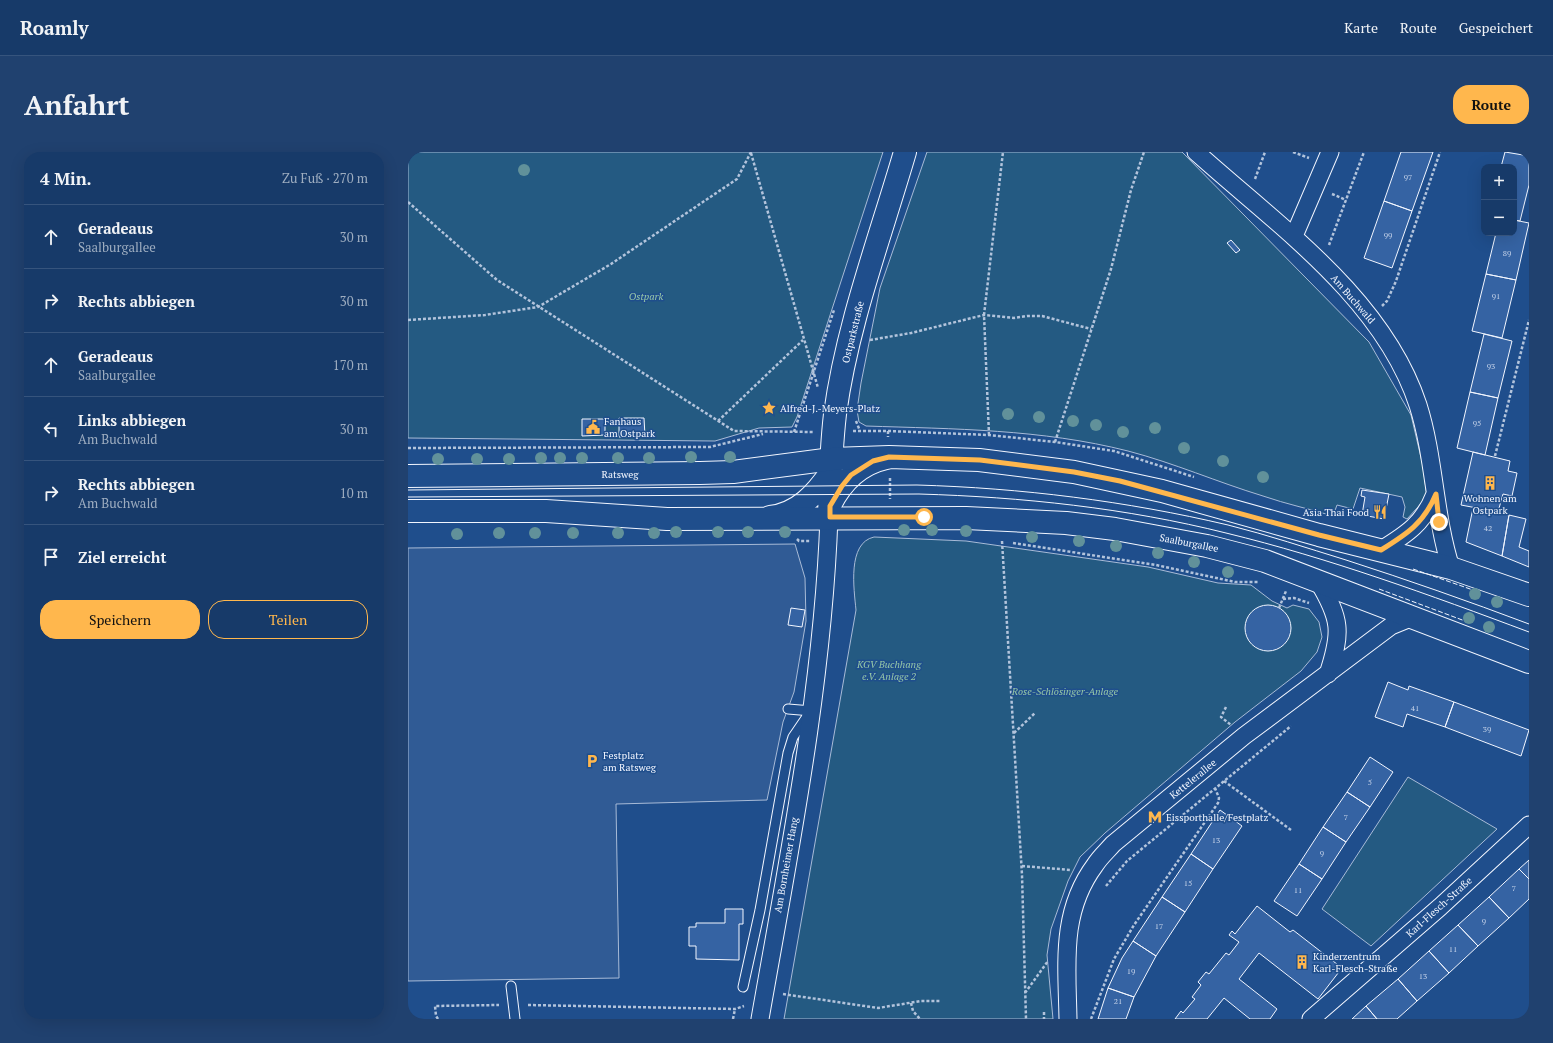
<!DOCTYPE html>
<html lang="de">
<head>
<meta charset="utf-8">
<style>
  body { margin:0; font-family:"PT Serif",serif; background:#20416f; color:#f1f3f6 }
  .controls { position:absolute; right:12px; top:12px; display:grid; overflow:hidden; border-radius:8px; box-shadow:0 4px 16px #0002 }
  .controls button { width:36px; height:36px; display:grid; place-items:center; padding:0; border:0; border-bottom:1px solid #36547d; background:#173a69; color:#f1f3f6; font:20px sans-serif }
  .stop { position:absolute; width:12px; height:12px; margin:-9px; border:3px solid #ffb74d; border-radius:50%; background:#fff }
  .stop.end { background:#ffb74d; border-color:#fff; box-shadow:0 1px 4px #0008 }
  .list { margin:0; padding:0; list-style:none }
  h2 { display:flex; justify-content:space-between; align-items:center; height:52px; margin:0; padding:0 16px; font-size:17px }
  h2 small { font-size:13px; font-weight:400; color:#9eadc0 }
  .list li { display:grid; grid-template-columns:26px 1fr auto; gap:12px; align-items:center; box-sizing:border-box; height:64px; padding:0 16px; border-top:1px solid #36547d }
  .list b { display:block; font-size:15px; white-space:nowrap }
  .list p { margin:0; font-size:13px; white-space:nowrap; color:#9eadc0 }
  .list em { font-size:13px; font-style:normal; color:#9eadc0 }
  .actions { display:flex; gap:8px; padding:12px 16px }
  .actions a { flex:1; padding:9px 0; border:1px solid #ffb74d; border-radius:16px; text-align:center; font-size:14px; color:#ffb74d }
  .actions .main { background:#ffb74d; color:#111 }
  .icon { flex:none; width:22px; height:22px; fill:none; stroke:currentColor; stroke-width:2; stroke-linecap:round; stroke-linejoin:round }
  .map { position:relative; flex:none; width:1121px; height:867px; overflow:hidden; border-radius:16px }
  header { display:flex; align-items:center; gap:24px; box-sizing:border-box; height:56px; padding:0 20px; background:#173a69; border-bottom:1px solid #36547d }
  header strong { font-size:19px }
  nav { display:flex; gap:22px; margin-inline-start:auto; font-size:14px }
  .intro { display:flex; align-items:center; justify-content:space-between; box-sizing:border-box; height:96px; padding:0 24px }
  h1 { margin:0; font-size:28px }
  .button { padding:10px 18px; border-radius:16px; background:#ffb74d; color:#111; font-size:14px; font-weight:700 }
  main { display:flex; gap:24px; padding:0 24px }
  aside { flex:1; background:#173a69; border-radius:16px; box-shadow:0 4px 16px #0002 }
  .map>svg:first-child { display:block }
  .green { fill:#245a82; stroke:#a8bbd7 }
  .parking { fill:#305b95; stroke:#a8bbd7 }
  .building { fill:#3563a3; stroke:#f2f6ff }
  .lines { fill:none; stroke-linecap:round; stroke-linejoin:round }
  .service-casing { stroke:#f2f6ff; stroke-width:11 }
  .minor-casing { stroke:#f2f6ff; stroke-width:19 }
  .tertiary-casing { stroke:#f2f6ff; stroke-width:24 }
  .primary-casing { stroke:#f2f6ff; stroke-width:24 }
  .path { stroke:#b3c4dc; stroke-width:2.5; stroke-dasharray:3 2; stroke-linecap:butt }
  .service { stroke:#1f4e8c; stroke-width:9 }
  .minor { stroke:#1f4e8c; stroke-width:17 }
  .tertiary { stroke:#1f4e8c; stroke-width:22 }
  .primary { stroke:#1f4e8c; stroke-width:22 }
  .tram { stroke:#f2f6ff; stroke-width:1 }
  .fence { stroke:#f2f6ff; stroke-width:1; stroke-dasharray:5 2; stroke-linecap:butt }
  .tree { fill:#61919a }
  .route { stroke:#ffb74d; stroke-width:5 }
  .labels { text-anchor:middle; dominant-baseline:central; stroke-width:3; stroke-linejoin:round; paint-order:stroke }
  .number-label { font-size:8px; fill:#c3d1e8 }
  .park-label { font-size:10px; font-style:italic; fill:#97c8a6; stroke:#1f4e8c }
  .street-label { font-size:10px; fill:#f2f6ff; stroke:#1f4e8c }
  .poi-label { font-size:10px; fill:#f2f6ff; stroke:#1f4e8c; text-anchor:start }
</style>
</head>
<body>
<header>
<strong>Roamly</strong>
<nav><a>Karte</a><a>Route</a><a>Gespeichert</a></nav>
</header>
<div class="intro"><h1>Anfahrt</h1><a class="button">Route</a></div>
<main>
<aside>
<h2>4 Min.<small>Zu Fuß · 270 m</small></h2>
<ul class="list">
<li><svg class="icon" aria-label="ahead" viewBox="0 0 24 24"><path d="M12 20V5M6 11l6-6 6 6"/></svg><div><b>Geradeaus</b><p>Saalburgallee</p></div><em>30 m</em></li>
<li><svg class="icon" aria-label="right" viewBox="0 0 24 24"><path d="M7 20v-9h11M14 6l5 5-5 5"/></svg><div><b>Rechts abbiegen</b></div><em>30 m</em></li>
<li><svg class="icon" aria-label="ahead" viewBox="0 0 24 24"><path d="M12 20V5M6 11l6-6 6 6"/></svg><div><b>Geradeaus</b><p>Saalburgallee</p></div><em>170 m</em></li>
<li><svg class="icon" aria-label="left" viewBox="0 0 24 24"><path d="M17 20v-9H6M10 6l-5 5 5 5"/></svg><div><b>Links abbiegen</b><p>Am Buchwald</p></div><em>30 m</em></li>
<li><svg class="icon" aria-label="right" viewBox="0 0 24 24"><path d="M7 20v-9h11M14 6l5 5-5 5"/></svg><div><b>Rechts abbiegen</b><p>Am Buchwald</p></div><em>10 m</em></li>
<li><svg class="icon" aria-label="arrive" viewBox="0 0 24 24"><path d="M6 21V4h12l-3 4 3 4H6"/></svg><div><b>Ziel erreicht</b></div></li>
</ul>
<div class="actions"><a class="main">Speichern</a><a>Teilen</a></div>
</aside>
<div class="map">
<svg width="1121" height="867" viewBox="0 0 1121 867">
  <rect width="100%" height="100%" fill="#1f4e8c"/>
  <path class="green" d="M0 0H475L389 265 384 275 351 276 307 289 0 286Z
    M519 0H774L961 190 1003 263 1015 314 1019 345 999 367 995 365 997 355 994 345 952 336 945 357 929 353 925 364C902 357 878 352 855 344 809 330 766 311 720 299 633 277 546 277 458 274L451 270 449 258 453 231 472 136Z
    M466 385 558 389 740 415 810 431 843 433 864 449 879 456 885 453 901 457 911 470 914 485 909 500 893 519 827 570 697 681 672 705 660 729 643 777 639 803 645 867H376L448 458C446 437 439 391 466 385Z
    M1000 625 1089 677 963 794 914 757Z"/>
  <path class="parking" d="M387 392 397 426 398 469 386 540 375 570 359 648 208 652 211 826 0 829V396Z"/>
  <path class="building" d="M993 0H1025L1004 59 976 49Z
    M1097 0 1121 4V33L1112 69 1106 68V15H1093Z
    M976 49 1004 59 984 116 956 106Z
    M1106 68 1121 71 1108 128 1078 122 1088 81H1106Z
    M823 88 832 98 828 101 819 91Z
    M1078 122 1108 128 1094 186 1064 179Z
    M1076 182 1104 189 1090 246 1062 240Z
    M1062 240 1090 246 1077 303 1049 296Z
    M211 266H236L237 284 211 285Z
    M174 267H197V283L174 284Z
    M1065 300 1102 309 1100 319 1109 321 1104 344 1095 342 1090 360 1053 353Z
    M954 338 981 342 976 367 954 363 957 345 953 344Z
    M1065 356 1101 363 1094 404 1058 390Z
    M1101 363 1118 367 1111 395 1121 399V415L1094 404Z
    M837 476a23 23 0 1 1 46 0a23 23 0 1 1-46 0Z
    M383 456 397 458 394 475 380 473Z
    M980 530 1000 538 1001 534 1046 550 1037 575 999 562 995 575 967 565Z
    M1046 550 1121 578 1113 604 1037 575Z
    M962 605 985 620 962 655 939 640Z
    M939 640 962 655 938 690 915 675Z
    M812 658 834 674 805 717 783 702Z
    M915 675 938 690 914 727 891 712Z
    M783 702 805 717 777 760 754 745Z
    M1121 708V727L1111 717Z
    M891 712 914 727 889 764 866 749Z
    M1111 717 1121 727V747L1101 766 1081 745Z
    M754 745 777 760 748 804 725 789Z
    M1081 745 1101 766 1070 794 1050 773Z
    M849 754 882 780 885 778 934 816 910 847 851 801 831 827 869 857 862 867H842L816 846 799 867H767L773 859 775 861 787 847 784 845 793 833 790 830 798 820 801 822 818 801 821 803 831 790 821 783 824 779 827 782Z
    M317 757H335V772H331V808L288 807V794H281V775H288V771H317Z
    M1050 773 1070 794 1041 821 1021 799Z
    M725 789 748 804 726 845 700 836 714 806Z
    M1021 799 1041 821 1009 849 990 827Z
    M990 827 1009 849 989 867H969L958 854Z
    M700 836 726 845 718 867H690Z
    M958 854 969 867H944Z"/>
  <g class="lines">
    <defs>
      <path id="service" d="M380 557 404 559
        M103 834 107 867
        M335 835 352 758 380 601 385 585 400 563"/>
      <path id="minor" d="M788 0C869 73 975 146 1010 253 1027 307 1026 363 1043 416
        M886 84 922 0
        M973 398C999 382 1016 371 1027 342
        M910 429C933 467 934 480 920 522
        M352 867C381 701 415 534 421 365
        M660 867C659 812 652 760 687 713 692 705 699 699 705 692L836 584 983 474 1005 465
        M903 867 1032 755 1121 673"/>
      <path id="tertiary" d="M422 353C434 329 451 312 478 306
        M362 365C390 362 408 342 423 320
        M421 365C422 331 423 296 427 262 439 173 472 86 497 0"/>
      <path id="primary" d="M0 324 292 321 325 320 424 307 481 305 571 308 666 320 754 339 911 383 1043 416 1121 443
        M0 359H138L259 367 558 366 658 371 707 377 799 394 857 409 1121 510"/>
    </defs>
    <use href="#service" class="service-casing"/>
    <use href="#minor" class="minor-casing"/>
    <use href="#tertiary" class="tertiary-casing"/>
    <use href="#primary" class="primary-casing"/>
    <path class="path" d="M885 0 901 6
      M343 1 410 236
      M847 27 857 0
      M924 42 938 48
      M0 50 89 128 326 279 406 280
      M921 93 956 0
      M974 154 979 149 988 129 1032 0
      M0 168 77 163 130 155 203 112 329 27 343 0
      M462 188 503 181 576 163 606 166 619 164H634L683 177
      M310 269 395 188
      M448 269 452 279
      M445 279H480V285
      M480 279 581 283 647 290 706 299 786 325
      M386 280 426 158
      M581 283 576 163 595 0
      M647 290 703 117 723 38 736 0
      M0 296 302 295 355 282
      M1087 304 1121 168
      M482 326V347
      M389 387 391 389H403
      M594 389 614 723 618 867
      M605 391 748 413 827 430H850
      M875 447 886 446 901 451
      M871 456 878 439
      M818 555 813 565 823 573
      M606 581 627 561
      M816 629 883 678
      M614 714 663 718
      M698 734 719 709 883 574
      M617 841 640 809
      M375 842 470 856 513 849H533
      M503 851 505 859 512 867
      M120 853 327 857 336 854
      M636 860V867
      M30 867 28 864 27 854 91 853
      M325 867 327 857
      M683 867 706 807 726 773 810 651 811 646 807 636"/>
    <use href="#service" class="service"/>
    <use href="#minor" class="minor"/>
    <use href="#tertiary" class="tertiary"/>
    <use href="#primary" class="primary"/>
    <path class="tram" d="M0 338 509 333C613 336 718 349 820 373 860 383 899 396 938 408 1000 428 1060 449 1121 472
      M0 345 511 342C614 345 718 356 818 381 921 406 1022 443 1121 480"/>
    <path class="fence" d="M1005 417 1065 438
      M971 437 1057 469"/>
  </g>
  <g class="tree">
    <circle cx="116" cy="18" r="6"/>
    <circle cx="600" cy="262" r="6"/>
    <circle cx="631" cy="265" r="6"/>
    <circle cx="665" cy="269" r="6"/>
    <circle cx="688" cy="273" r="6"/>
    <circle cx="747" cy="276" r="6"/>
    <circle cx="715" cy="280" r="6"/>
    <circle cx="776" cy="296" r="6"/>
    <circle cx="283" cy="305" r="6"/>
    <circle cx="322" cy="305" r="6"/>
    <circle cx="133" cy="306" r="6"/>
    <circle cx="152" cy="306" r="6"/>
    <circle cx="174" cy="306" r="6"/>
    <circle cx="210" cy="306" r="6"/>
    <circle cx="241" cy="306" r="6"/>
    <circle cx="30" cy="307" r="6"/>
    <circle cx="69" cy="307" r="6"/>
    <circle cx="101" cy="307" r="6"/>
    <circle cx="815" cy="309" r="6"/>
    <circle cx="855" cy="325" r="6"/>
    <circle cx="496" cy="378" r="6"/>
    <circle cx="524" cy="378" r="6"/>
    <circle cx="558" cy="379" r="6"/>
    <circle cx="268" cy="380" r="6"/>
    <circle cx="310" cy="380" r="6"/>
    <circle cx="340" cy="380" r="6"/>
    <circle cx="377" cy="380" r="6"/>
    <circle cx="91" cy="381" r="6"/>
    <circle cx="127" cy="381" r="6"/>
    <circle cx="165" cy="381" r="6"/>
    <circle cx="210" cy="381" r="6"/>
    <circle cx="246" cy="381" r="6"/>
    <circle cx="49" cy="382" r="6"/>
    <circle cx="624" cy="385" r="6"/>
    <circle cx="671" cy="389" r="6"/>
    <circle cx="708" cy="394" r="6"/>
    <circle cx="750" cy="401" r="6"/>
    <circle cx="786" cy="410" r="6"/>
    <circle cx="820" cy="420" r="6"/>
    <circle cx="1067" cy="442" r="6"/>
    <circle cx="1089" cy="450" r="6"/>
    <circle cx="1061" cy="466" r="6"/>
    <circle cx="1081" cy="475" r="6"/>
  </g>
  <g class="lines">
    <path class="route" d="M516 365H422V354L434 334 443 323 465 309 481 305 572 308 666 320 712 329 911 383 973 398C999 382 1016 371 1028 342L1031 370"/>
  </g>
  <defs>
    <symbol id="sight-bare" viewBox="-9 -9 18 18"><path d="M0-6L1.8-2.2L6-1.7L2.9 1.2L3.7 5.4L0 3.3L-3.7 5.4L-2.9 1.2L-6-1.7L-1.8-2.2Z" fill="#ffb74d" stroke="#1f4e8c" stroke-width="2.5" paint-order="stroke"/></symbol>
    <symbol id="civic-bare" viewBox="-9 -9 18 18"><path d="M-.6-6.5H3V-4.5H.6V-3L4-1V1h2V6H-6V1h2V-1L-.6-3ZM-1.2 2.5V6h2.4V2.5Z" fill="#ffb74d" stroke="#1f4e8c" stroke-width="2.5" paint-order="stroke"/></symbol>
    <symbol id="building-bare" viewBox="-9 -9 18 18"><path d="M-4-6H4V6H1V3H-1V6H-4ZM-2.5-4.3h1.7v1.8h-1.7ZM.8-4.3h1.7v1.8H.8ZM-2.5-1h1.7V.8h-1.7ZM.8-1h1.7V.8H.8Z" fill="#ffb74d" stroke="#1f4e8c" stroke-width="2.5" paint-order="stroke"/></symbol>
    <symbol id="restaurant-bare" viewBox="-9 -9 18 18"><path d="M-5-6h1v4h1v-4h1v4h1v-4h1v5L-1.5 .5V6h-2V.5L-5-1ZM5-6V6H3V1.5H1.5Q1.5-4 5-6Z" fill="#ffb74d" stroke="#1f4e8c" stroke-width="2.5" paint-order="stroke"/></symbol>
    <symbol id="parking-bare" viewBox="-9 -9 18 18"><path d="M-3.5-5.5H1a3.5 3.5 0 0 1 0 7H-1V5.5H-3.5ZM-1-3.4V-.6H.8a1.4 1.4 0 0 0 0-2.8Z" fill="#ffb74d" stroke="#1f4e8c" stroke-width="2.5" paint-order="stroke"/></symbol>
    <symbol id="metro-bare" viewBox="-9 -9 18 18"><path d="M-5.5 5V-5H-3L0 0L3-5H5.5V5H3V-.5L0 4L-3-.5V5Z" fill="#ffb74d" stroke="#1f4e8c" stroke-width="2.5" paint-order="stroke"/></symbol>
  </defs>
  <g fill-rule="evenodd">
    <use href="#sight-bare" x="351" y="246" width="20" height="20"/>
    <use href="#civic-bare" x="175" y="265" width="20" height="20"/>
    <use href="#building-bare" x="1072" y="321" width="20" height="20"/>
    <use href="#restaurant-bare" x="962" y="350" width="20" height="20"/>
    <use href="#parking-bare" x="174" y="599" width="20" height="20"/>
    <use href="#metro-bare" x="737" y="655" width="20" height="20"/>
    <use href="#building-bare" x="884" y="800" width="20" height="20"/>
  </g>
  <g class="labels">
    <g class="number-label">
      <text x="1000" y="25">97</text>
      <text x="980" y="83">99</text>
      <text x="1099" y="101">89</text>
      <text x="1088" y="144">91</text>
      <text x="1083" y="214">93</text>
      <text x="1069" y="271">95</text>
      <text x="1080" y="376">42</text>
      <text x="1007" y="556">41</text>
      <text x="1079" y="577">39</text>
      <text x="962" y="630">5</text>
      <text x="938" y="665">7</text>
      <text x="808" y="688">13</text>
      <text x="914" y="701">9</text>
      <text x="780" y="731">15</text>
      <text x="1106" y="736">7</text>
      <text x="890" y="738">11</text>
      <text x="1076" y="769">9</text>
      <text x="751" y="774">17</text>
      <text x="1045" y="797">11</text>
      <text x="723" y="819">19</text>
      <text x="1015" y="824">13</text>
      <text x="710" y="849">21</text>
    </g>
    <g class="park-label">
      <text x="238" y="144">Ostpark</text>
      <text x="481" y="512">KGV Buchhang<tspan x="481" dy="12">e.V. Anlage 2</tspan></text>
      <text x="657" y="539">Rose-Schlösinger-Anlage</text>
    </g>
    <g class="street-label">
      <text transform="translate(945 147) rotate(49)">Am Buchwald</text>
      <text transform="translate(445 180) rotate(-76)">Ostparkstraße</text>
      <text x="212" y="322">Ratsweg</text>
      <text transform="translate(781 391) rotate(11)">Saalburgallee</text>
      <text transform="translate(785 627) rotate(-39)">Kettelerallee</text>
      <text transform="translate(378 713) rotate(-80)">Am Bornheimer Hang</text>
      <text transform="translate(1031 755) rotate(-42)">Karl-Flesch-Straße</text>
    </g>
    <g class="poi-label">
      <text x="372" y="256">Alfred-J.-Meyers-Platz</text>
      <text x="196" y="269">Fanhaus<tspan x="196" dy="12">am Ostpark</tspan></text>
      <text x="1082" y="346" text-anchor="middle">Wohnen am<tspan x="1082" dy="12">Ostpark</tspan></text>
      <text x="961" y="360" text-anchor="end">Asia Thai Food</text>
      <text x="195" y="603">Festplatz<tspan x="195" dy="12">am Ratsweg</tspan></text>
      <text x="758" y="665">Eissporthalle/Festplatz</text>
      <text x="905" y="804">Kinderzentrum<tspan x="905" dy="12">Karl-Flesch-Straße</tspan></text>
    </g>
  </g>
</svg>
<div class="controls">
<button>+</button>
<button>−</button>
</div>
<div class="stop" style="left:516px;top:365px"></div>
<div class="stop end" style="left:1031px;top:370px"></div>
</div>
</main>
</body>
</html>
